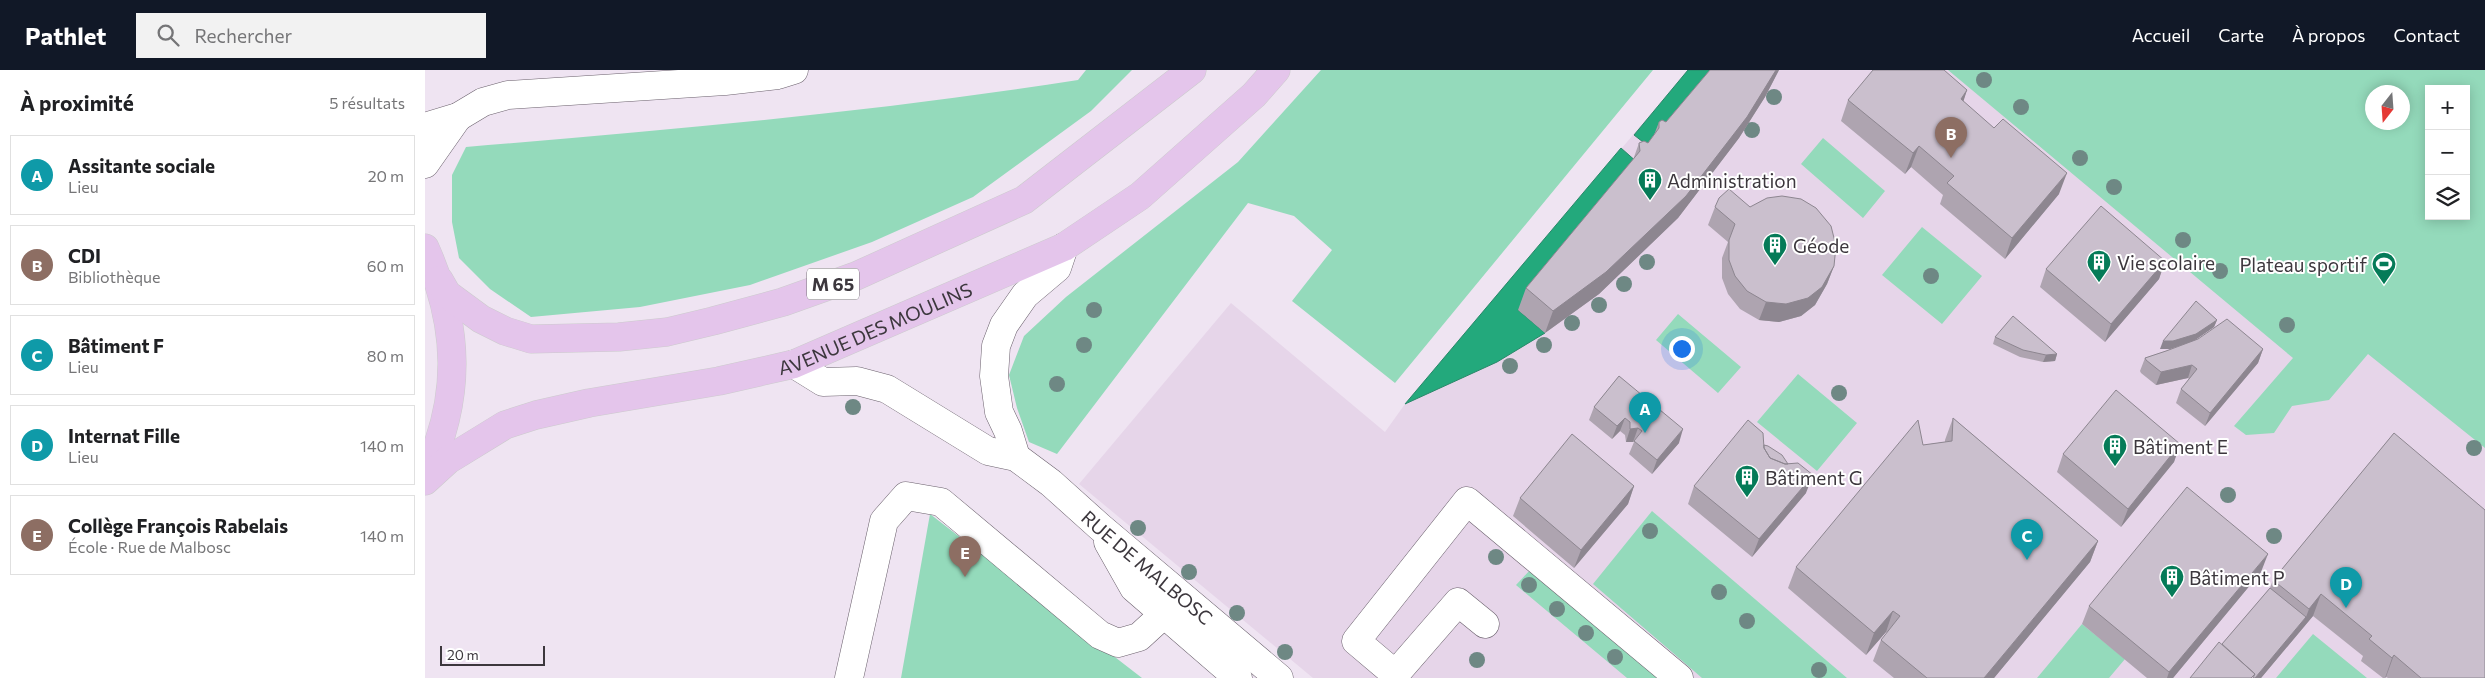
<!DOCTYPE html>
<html lang="fr">
<head>
<meta charset="utf-8">
<style>
  body { margin:0; font-family:Commissioner,sans-serif; background:#f2f2f2; color:#202124 }
  .controls { position:absolute; right:15px; top:15px; display:grid; overflow:hidden; border-radius:0px; box-shadow:0 2px 12px #0003 }
  .controls button { width:45px; height:45px; display:grid; place-items:center; padding:0; border:0; border-bottom:1px solid #e0e0e0; background:#fff; color:#202124; font:25px sans-serif }
  .compass { position:absolute; left:1940px; top:15px; width:45px; height:45px; border-radius:50%; background:#fff; box-shadow:0 2px 12px #0003; rotate:197deg }
  .scale { position:absolute; left:15px; bottom:12px; width:105px; box-sizing:border-box; padding-left:5px; border:2px solid #3c373d; border-top:0; font-size:14px; line-height:18px; white-space:nowrap; color:#3c373d; -webkit-text-stroke:4px #fff; paint-order:stroke }
  .you { position:absolute; left:1256px; top:278px; width:18px; height:18px; margin:-12px; border:4px solid #fff; border-radius:50%; background:#1a73e8; box-shadow:0 0 0 8px #1a73e833 }
  .badge { display:grid; place-items:center; width:32px; height:32px; border-radius:50%; background:#111827; color:#fff; font-size:16px; font-weight:700 }
  .pin { position:absolute; translate:-50% -41px; filter:drop-shadow(0 1px 2px #0008) }
  .pin::after { content:''; position:absolute; top:26px; width:18px; height:15px; background:inherit; clip-path:polygon(0 0,100% 0,50% 100%) }
  .list { margin:0; padding:0; list-style:none }
  h2 { display:flex; justify-content:space-between; align-items:center; height:65px; margin:0; padding:0 20px; font-size:21px }
  h2 small { font-size:16px; font-weight:400; color:#757577 }
  .list li { display:grid; grid-template-columns:32px 1fr auto; gap:15px; align-items:center; box-sizing:border-box; height:80px; margin:0 10px 10px; padding:0 10px; border:1px solid #e0e0e0; border-radius:0px }
  .list b { display:block; font-size:19px; white-space:nowrap }
  .list p { margin:0; font-size:16px; white-space:nowrap; color:#757577 }
  .list em { font-size:16px; font-style:normal; color:#757577 }
  .icon { flex:none; width:28px; height:28px; fill:none; stroke:currentColor; stroke-width:2; stroke-linecap:round; stroke-linejoin:round }
  .map { position:relative; flex:none; width:2060px; height:608px; overflow:hidden }
  header { display:flex; align-items:center; gap:30px; box-sizing:border-box; height:70px; padding:0 25px; background:#111827; color:#fff }
  header strong { font-size:24px }
  nav { display:flex; gap:28px; margin-inline-start:auto; font-size:18px }
  .search { width:350px; height:45px; background:#f2f2f2; display:flex; align-items:center; gap:12px; box-sizing:border-box; padding:0 18px; border-radius:0px; color:#757577; font-size:19px }
  main { display:flex }
  aside { flex:1; background:#fff }
  .map>svg:first-child { display:block }
  .built { fill:#e6d5e9; fill-rule:evenodd }
  .green { fill:#94dabb; fill-rule:evenodd }
  .water { fill:#23a97c; stroke:#2a8769 }
  .lines { fill:none; stroke-linecap:round; stroke-linejoin:round }
  .minor-casing { stroke:#6b616d; stroke-width:29 }
  .major-casing { stroke:#cccbcd; stroke-width:29 }
  .minor { stroke:#fff; stroke-width:28 }
  .major { stroke:#e4c5eb; stroke-width:28 }
  .tree { fill:#6e8884 }
  .wall { fill:#aea4b0 }
  .shaded-wall { fill:#8d8690 }
  .building { fill:#cabfcd; stroke:#8d8690 }
  .labels { text-anchor:middle; dominant-baseline:central; stroke-width:4; stroke-linejoin:round; paint-order:stroke }
  .shield { fill:#fff; stroke:#767377; stroke-width:1 }
  .shield-label { font-size:18px; font-weight:bold; fill:#3c373d }
  .poi-label { font-size:19px; fill:#3c373d; stroke:#fff; text-anchor:start }
  .street-label { font-size:19px; fill:#3c373d; stroke:#fff }
</style>
</head>
<body>
<header>
<strong>Pathlet</strong>
<div class="search"><svg class="icon" aria-label="search" viewBox="0 0 24 24"><circle cx="10" cy="10" r="6"/><path d="M15 15l6 6"/></svg>Rechercher</div>
<nav><a>Accueil</a><a>Carte</a><a>À propos</a><a>Contact</a></nav>
</header>
<main>
<aside>
<h2>À proximité<small>5 résultats</small></h2>
<ul class="list">
<li><span class="badge" style="background:#0f9aa8">A</span><div><b>Assitante sociale</b><p>Lieu</p></div><em>20 m</em></li>
<li><span class="badge" style="background:#8d6e63">B</span><div><b>CDI</b><p>Bibliothèque</p></div><em>60 m</em></li>
<li><span class="badge" style="background:#0f9aa8">C</span><div><b>Bâtiment F</b><p>Lieu</p></div><em>80 m</em></li>
<li><span class="badge" style="background:#0f9aa8">D</span><div><b>Internat Fille</b><p>Lieu</p></div><em>140 m</em></li>
<li><span class="badge" style="background:#8d6e63">E</span><div><b>Collège François Rabelais</b><p>École · Rue de Malbosc</p></div><em>140 m</em></li>
</ul>
</aside>
<div class="map">
<svg width="2060" height="608" viewBox="0 0 2060 608">
  <rect width="100%" height="100%" fill="#efe4f2"/>
  <path class="built" d="M1263 0H2060V608H888L654 414 806 233 960 362 980 334ZM2004 19H2041V146H2004ZM1948 22H1978V52H1948Z"/>
  <path class="green" d="M661 0H707L666 41 548 127 447 172 325 215 215 237 106 247 65 219 34 188 27 152V105L41 77C245 60 450 42 653 10Z
    M896 0H1228L970 313 867 231 907 180 869 146 823 133 632 384 604 372 592 338 584 305 599 266 641 227 813 92Z
    M1523 0H2060V378L1943 284 1904 330 1867 336 1849 363 1821 365 1809 356 1868 288ZM2004 19H2041V146H2004ZM1948 22H1978V52H1948Z
    M1398 68 1460 121 1438 148 1376 94Z
    M1497 157 1557 206 1517 254 1457 205Z
    M1253 244 1316 297 1293 323 1231 270Z
    M1373 304 1432 353 1392 401 1332 352Z
    M1227 441 1422 608H1277L1168 514Z
    M505 444 717 608H476Z
    M1105 500 1232 608H1202L1091 515Z
    M1657 554 1700 589 1684 608H1612Z
    M1888 564 1942 608H1851Z"/>
  <path class="water" d="M1263 0H1295L1227 79 1209 65Z
    M1196 78 1213 93 1093 240 1120 263 1072 292 980 334Z"/>
  <g class="lines">
    <defs>
      <g id="minor">
        <path d="M0 57 33 47 58 32 83 25 300 11 353 5 369 0"/>
        <path d="M0 94 33 47"/>
        <path id="s1" d="M369 294 398 312 432 311 462 319 563 381 591 387 626 413 675 457 854 608"/>
        <path d="M591 387 583 361 574 342 569 306 571 276 579 255 600 225 632 198 639 177"/>
        <path d="M683 472 709 518 813 608"/>
        <path d="M970 604 931 571 1042 431 1254 608"/>
        <path d="M424 608 459 451 481 426 516 432 675 565 693 573 714 567 738 545"/>
        <path d="M967 608 1033 532 1060 554"/>
      </g>
      <g id="major">
        <path d="M0 178C35 257 37 328 0 406"/>
        <path d="M14 210 22 224 56 249 80 261 106 269 194 267 242 262 288 251 358 232 431 206 599 130 767 0"/>
        <path id="s2" d="M0 411 23 390 80 355 111 345 164 333 294 311 369 294 639 177 715 126 829 25 851 0"/>
      </g>
    </defs>
    <use href="#minor" class="minor-casing"/>
    <use href="#major" class="major-casing"/>
    <use href="#minor" class="minor"/>
    <use href="#major" class="major"/>
  </g>
  <g class="tree">
    <circle cx="1559" cy="10" r="8"/>
    <circle cx="1349" cy="27" r="8"/>
    <circle cx="1596" cy="37" r="8"/>
    <circle cx="1327" cy="60" r="8"/>
    <circle cx="1655" cy="88" r="8"/>
    <circle cx="1689" cy="117" r="8"/>
    <circle cx="1758" cy="170" r="8"/>
    <circle cx="1222" cy="192" r="8"/>
    <circle cx="1795" cy="201" r="8"/>
    <circle cx="1506" cy="206" r="8"/>
    <circle cx="1199" cy="214" r="8"/>
    <circle cx="1174" cy="235" r="8"/>
    <circle cx="669" cy="240" r="8"/>
    <circle cx="1147" cy="253" r="8"/>
    <circle cx="1862" cy="255" r="8"/>
    <circle cx="659" cy="275" r="8"/>
    <circle cx="1119" cy="275" r="8"/>
    <circle cx="1085" cy="296" r="8"/>
    <circle cx="632" cy="314" r="8"/>
    <circle cx="1414" cy="323" r="8"/>
    <circle cx="428" cy="337" r="8"/>
    <circle cx="2049" cy="378" r="8"/>
    <circle cx="1803" cy="425" r="8"/>
    <circle cx="713" cy="458" r="8"/>
    <circle cx="1225" cy="461" r="8"/>
    <circle cx="1849" cy="466" r="8"/>
    <circle cx="1071" cy="487" r="8"/>
    <circle cx="764" cy="502" r="8"/>
    <circle cx="1104" cy="515" r="8"/>
    <circle cx="1294" cy="522" r="8"/>
    <circle cx="1132" cy="539" r="8"/>
    <circle cx="812" cy="543" r="8"/>
    <circle cx="1322" cy="551" r="8"/>
    <circle cx="1161" cy="563" r="8"/>
    <circle cx="860" cy="582" r="8"/>
    <circle cx="1190" cy="587" r="8"/>
    <circle cx="1052" cy="590" r="8"/>
    <circle cx="1394" cy="600" r="8"/>
  </g>
  <path class="wall" d="M1285 0H1354L1340 27 1314 68 1253 148 1174 224 1120 263 1093 240 1101 218 1208 90 1214 73H1223L1229 65 1234 52H1241Z
    M1542 20 1538 31 1634 124 1580 189 1515 134 1518 125 1486 97 1480 104 1416 51 1423 30Z
    M1290 137H1325L1409 196 1402 214 1390 235 1376 246 1354 252 1334 250 1315 239 1303 224 1297 208V188L1303 172 1283 155Z
    M1740 191 1734 209 1680 272 1615 217 1621 199Z
    M1792 250 1789 257 1769 270 1838 279 1833 293 1780 356 1751 333 1756 319 1764 309 1763 308 1731 315 1716 303 1715 301 1720 288 1741 281 1766 272 1745 279H1735Z
    M1570 267 1632 284 1630 291 1618 292 1595 287 1568 274Z
    M1194 306 1254 373 1227 404 1204 384 1209 372H1201L1200 365 1195 361 1187 369 1164 350 1169 337Z
    M1528 348 1673 471 1665 492 1569 608H1469L1448 591 1456 570 1462 563 1461 562 1441 585 1363 518 1371 497 1498 375 1520 372V370Z
    M1969 363 2060 608H1963L1961 607 1960 608H1958L1936 591 1938 586 1888 546 1836 608 1797 574 1845 518 1848 510Z
    M1755 374 1749 392 1696 457 1632 402 1638 384Z
    M1339 375 1381 423 1327 487 1263 434 1269 416Z
    M1209 416 1203 434 1149 498 1088 446 1095 428Z
    M1836 502 1748 608H1722L1657 554 1664 536Z"/>
  <path class="shaded-wall" d="M1351 0H1354L1340 27 1314 68 1253 148 1174 224 1120 263 1128 241Z
    M1542 20 1535 42 1536 29Z
    M1494 76 1486 97 1480 104 1488 83Z
    M1642 103 1634 124 1580 189 1587 168Z
    M1740 191 1734 209 1680 272 1686 254Z
    M1409 196 1402 214 1390 235 1376 246 1354 252 1334 250 1341 232Z
    M1792 250 1789 257 1769 271 1745 279H1735L1738 271Z
    M1838 279 1833 293 1780 356 1785 343Z
    M1632 284 1630 291 1618 292 1621 285Z
    M1767 295 1763 308 1731 315 1736 302Z
    M1200 348 1195 361 1187 369 1192 356Z
    M1213 358 1208 372H1201L1205 359Z
    M1258 359 1254 373 1227 404 1232 390Z
    M1755 374 1749 392 1696 457 1703 439Z
    M1388 405 1381 423 1327 487 1334 469Z
    M1209 416 1203 434 1149 498 1156 480Z
    M1673 471 1665 492 1569 608H1559Z
    M1843 484 1836 502 1748 608H1742L1744 602Z
    M1896 524 1888 546 1836 608H1830L1881 547 1884 539Z
    M1468 541 1461 562 1441 585 1449 563Z
    M1969 585 1961 607 1960 608 1967 588Z"/>
  <path class="building" d="M1285 0H1351L1322 47 1261 126 1181 202 1128 241 1101 218 1215 81 1214 73 1219 71 1223 73 1234 58V52L1237 50 1241 52Z
    M1448 0H1519L1542 20 1536 29 1569 58 1578 49 1642 103 1587 168 1522 113 1529 106 1494 76 1488 83 1423 30Z
    M1304 119 1325 137 1342 128 1357 126 1376 129 1391 138 1406 156 1411 176 1409 196 1397 217 1383 228 1361 234 1341 232 1322 221 1310 206 1304 190V170L1310 154 1290 137 1294 128Z
    M1676 136 1740 191 1686 254 1621 199Z
    M1771 231 1792 250 1771 264 1748 271H1738Z
    M1588 246 1632 284 1621 285 1598 280 1570 267Z
    M1802 249 1838 279 1785 343 1756 319 1772 299 1767 295 1736 302 1721 290 1720 288 1741 281 1773 269Z
    M1194 306 1258 359 1232 390 1209 371 1217 361 1213 358 1205 359V352L1200 348 1192 356 1169 337Z
    M1691 320 1755 374 1703 439 1638 384Z
    M1528 348 1673 471 1559 608H1502L1456 570 1475 546 1468 541 1449 563 1371 497 1493 350 1498 375 1527 371Z
    M1323 350 1338 363 1339 378 1345 388 1360 394 1373 393 1388 405 1334 469 1269 416Z
    M1969 363 2060 440V608H1996L1969 585 1967 588 1944 569 1947 566 1896 524 1884 539 1848 510Z
    M1147 364 1209 416 1156 480 1095 428Z
    M1339 375 1343 376 1357 385 1363 394H1360L1345 388 1339 378Z
    M1762 417 1843 484 1744 602 1664 536Z
    M1845 518 1881 547 1830 608H1828L1830 604 1797 574Z
    M1794 572 1830 604 1826 608H1765Z"/>
  <defs>
    <symbol id="building-pin" viewBox="-11 -11 22 30"><path d="M0 17L-7.5 6A9.5 9.5 0 1 1 7.5 6Z" fill="#057b58" stroke="#fff"/><path d="M-4-6H4V6H1V3H-1V6H-4ZM-2.5-4.3h1.7v1.8h-1.7ZM.8-4.3h1.7v1.8H.8ZM-2.5-1h1.7V.8h-1.7ZM.8-1h1.7V.8H.8Z" fill="#fff"/></symbol>
    <symbol id="stadium-pin" viewBox="-11 -11 22 30"><path d="M0 17L-7.5 6A9.5 9.5 0 1 1 7.5 6Z" fill="#057b58" stroke="#fff"/><path d="M0-5a6.5 5 0 1 0 0 10a6.5 5 0 1 0 0-10ZM-3.5-1.8h7v3.6h-7Z" fill="#fff"/></symbol>
  </defs>
  <g fill-rule="evenodd">
    <use href="#building-pin" x="1211" y="96" width="28" height="38"/>
    <use href="#building-pin" x="1336" y="161" width="28" height="38"/>
    <use href="#building-pin" x="1660" y="178" width="28" height="38"/>
    <use href="#stadium-pin" x="1945" y="180" width="28" height="38"/>
    <use href="#building-pin" x="1676" y="362" width="28" height="38"/>
    <use href="#building-pin" x="1308" y="393" width="28" height="38"/>
    <use href="#building-pin" x="1733" y="493" width="28" height="38"/>
  </g>
  <g class="labels">
    <rect class="shield" x="382" y="198.5" width="52" height="31" rx="4"/>
    <g class="shield-label">
      <text x="408" y="214">M 65</text>
    </g>
    <g class="poi-label">
      <text x="1242" y="110">Administration</text>
      <text x="1368" y="175">Géode</text>
      <text x="1692" y="192">Vie scolaire</text>
      <text x="1942" y="194" text-anchor="end">Plateau sportif</text>
      <text x="1708" y="376">Bâtiment E</text>
      <text x="1340" y="407">Bâtiment G</text>
      <text x="1764" y="507">Bâtiment P</text>
    </g>
    <g class="street-label">
      <text stroke="none"><textPath href="#s2" startOffset="482">AVENUE DES MOULINS</textPath></text>
      <text stroke="none"><textPath href="#s1" startOffset="418">RUE DE MALBOSC</textPath></text>
    </g>
  </g>
</svg>
<div class="controls">
<button>+</button>
<button>−</button>
<button><svg class="icon" aria-label="layers" viewBox="0 0 24 24"><path d="M12 4l9 5-9 5-9-5zM3 14l9 5 9-5"/></svg></button>
</div>
<svg class="compass" viewBox="-18 -18 36 36"><path d="M0-13l5 13h-10z" fill="#e53935"/><path d="M0 13l5-13h-10z" fill="#757577"/></svg>
<div class="scale">20 m</div>
<div class="you"></div>
<div class="pin badge" style="left:1220px;top:363px;background:#0f9aa8">A</div>
<div class="pin badge" style="left:1526px;top:88px;background:#8d6e63">B</div>
<div class="pin badge" style="left:1602px;top:490px;background:#0f9aa8">C</div>
<div class="pin badge" style="left:1921px;top:538px;background:#0f9aa8">D</div>
<div class="pin badge" style="left:540px;top:507px;background:#8d6e63">E</div>
</div>
</main>
</body>
</html>
